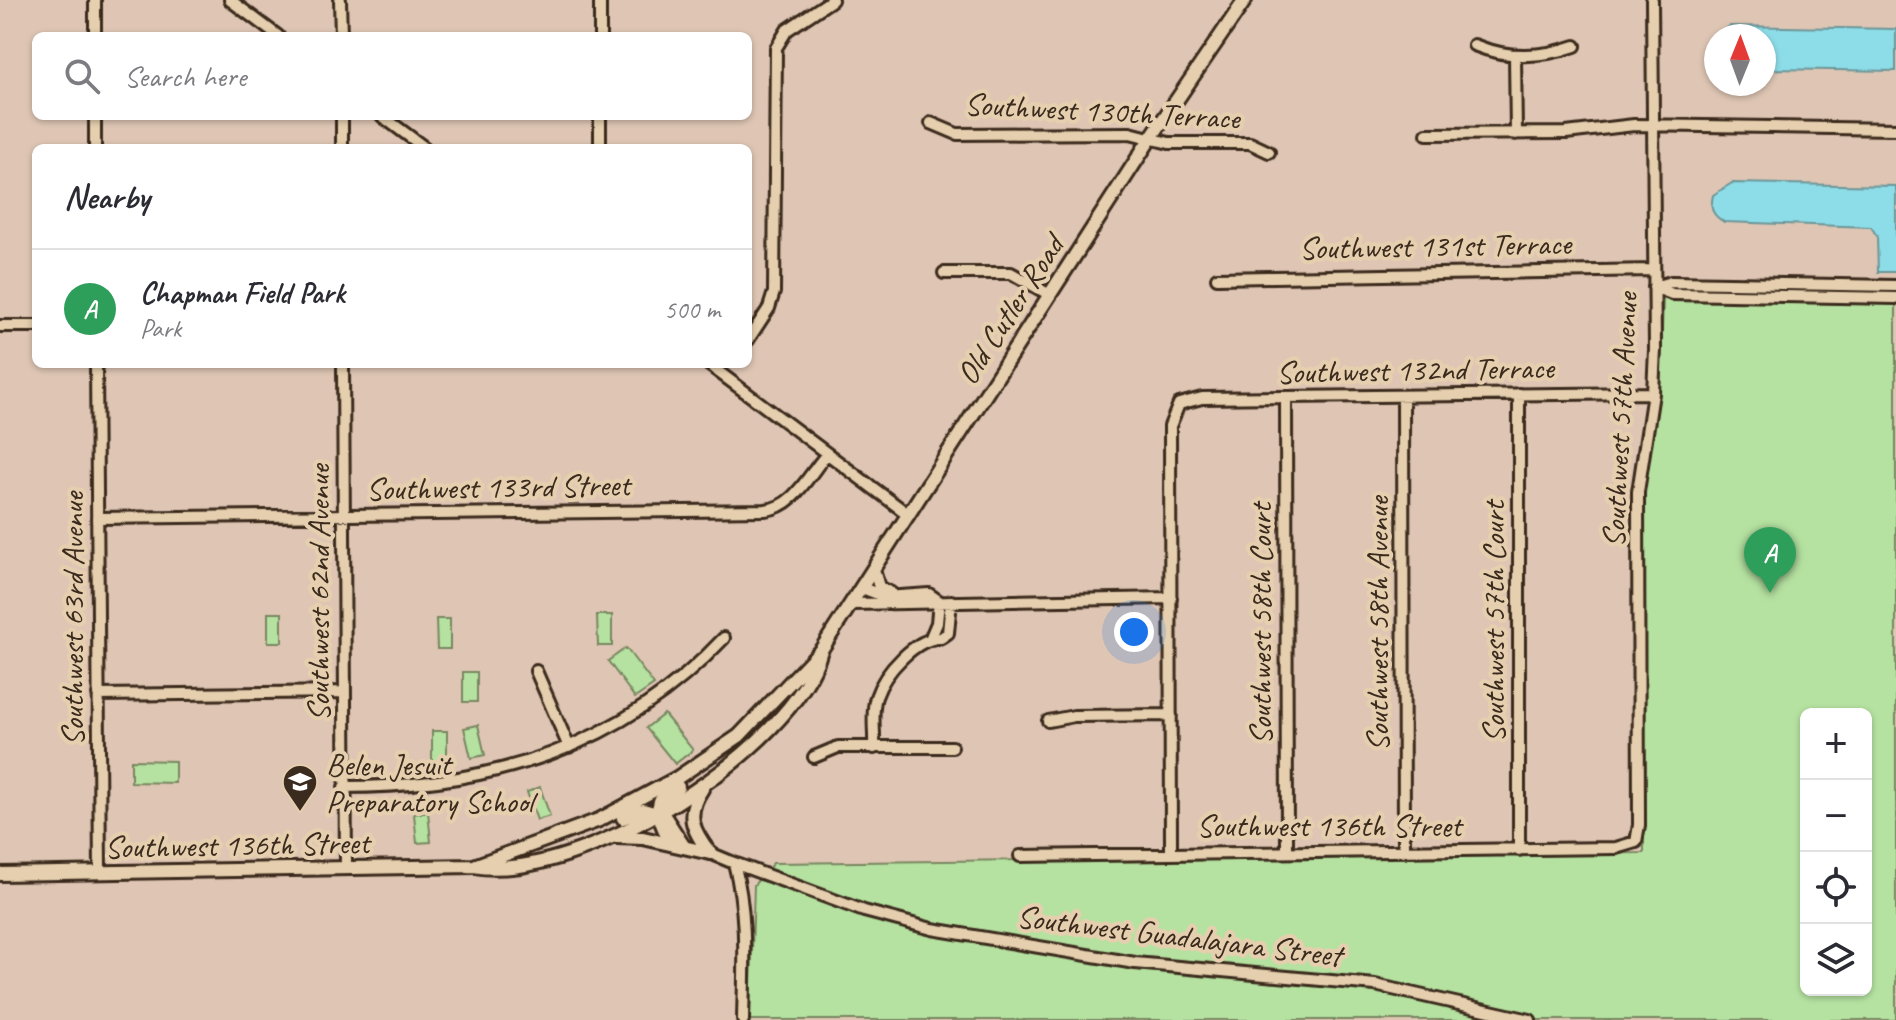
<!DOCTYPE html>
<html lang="en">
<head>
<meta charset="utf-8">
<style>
  body { margin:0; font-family:Caveat,sans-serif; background:#f7f7f7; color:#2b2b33 }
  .controls { position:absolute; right:24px; bottom:24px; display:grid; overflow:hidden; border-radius:12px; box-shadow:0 2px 6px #0004 }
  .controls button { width:72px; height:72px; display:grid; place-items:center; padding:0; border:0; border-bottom:2px solid #e1e1e2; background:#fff; color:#2b2b33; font:40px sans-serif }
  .compass { position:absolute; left:1704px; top:24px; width:72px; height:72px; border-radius:50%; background:#fff; box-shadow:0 2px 6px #0004; rotate:1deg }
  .you { position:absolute; left:1134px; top:632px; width:28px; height:28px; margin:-20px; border:6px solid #fff; border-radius:50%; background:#1a73e8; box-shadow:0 0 0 12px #1a73e833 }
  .badge { display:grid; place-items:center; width:52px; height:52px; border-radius:50%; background:#3b2a1e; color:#fff; font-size:26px; font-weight:700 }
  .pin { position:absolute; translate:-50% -66px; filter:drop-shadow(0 2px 4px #0008) }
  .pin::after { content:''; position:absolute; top:42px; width:28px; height:24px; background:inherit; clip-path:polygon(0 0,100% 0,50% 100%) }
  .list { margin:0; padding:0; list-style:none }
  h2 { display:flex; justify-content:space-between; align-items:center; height:104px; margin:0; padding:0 32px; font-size:34px }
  h2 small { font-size:26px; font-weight:400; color:#7c7c81 }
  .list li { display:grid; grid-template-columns:52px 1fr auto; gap:24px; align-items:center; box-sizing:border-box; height:120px; padding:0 32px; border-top:2px solid #e1e1e2 }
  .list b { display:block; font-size:30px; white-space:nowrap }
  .list p { margin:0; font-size:26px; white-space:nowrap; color:#7c7c81 }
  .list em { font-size:26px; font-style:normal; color:#7c7c81 }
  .icon { flex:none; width:44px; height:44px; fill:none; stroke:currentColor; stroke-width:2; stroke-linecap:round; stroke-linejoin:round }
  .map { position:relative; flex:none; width:1896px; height:1020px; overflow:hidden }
  .search { position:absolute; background:#fff; box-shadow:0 2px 6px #0004; left:32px; top:32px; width:720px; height:88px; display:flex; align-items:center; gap:20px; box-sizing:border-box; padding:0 28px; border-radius:12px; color:#7c7c81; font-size:30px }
  .panel { position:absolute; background:#fff; box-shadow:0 2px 6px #0004; left:32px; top:144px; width:720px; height:224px; border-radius:12px }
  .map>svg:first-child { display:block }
  .green { fill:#b5e2a1; stroke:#788660; stroke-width:2; fill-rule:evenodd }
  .water { fill:#8ddde8; stroke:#6c9597; stroke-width:2 }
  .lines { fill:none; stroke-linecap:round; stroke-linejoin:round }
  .minor-casing { stroke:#3b2a1e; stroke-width:16 }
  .major-casing { stroke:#3b2a1e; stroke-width:18 }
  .minor { stroke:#e5cfae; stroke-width:10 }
  .major { stroke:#e5cfae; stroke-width:12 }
  .labels { text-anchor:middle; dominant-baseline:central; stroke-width:8; stroke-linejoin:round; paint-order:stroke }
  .street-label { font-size:32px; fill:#3b2a1e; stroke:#e5cfae }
  .poi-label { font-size:32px; fill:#3b2a1e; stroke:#e5cfae; text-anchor:start }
</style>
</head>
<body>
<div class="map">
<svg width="1896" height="1020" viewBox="0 0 1896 1020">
  <rect width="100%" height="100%" fill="#dfc6b4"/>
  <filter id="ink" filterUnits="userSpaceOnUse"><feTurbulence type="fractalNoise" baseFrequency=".0125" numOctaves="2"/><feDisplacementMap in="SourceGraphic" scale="16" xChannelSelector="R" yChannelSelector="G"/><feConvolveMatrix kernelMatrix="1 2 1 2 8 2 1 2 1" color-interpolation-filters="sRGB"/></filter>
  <g filter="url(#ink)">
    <path class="green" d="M1663 298 1896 302V1020H750L754 885 773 863 1644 853 1645 471 1660 394ZM1806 714H1866V990H1806Z
      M268 613H282V642H268Z
      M597 615H612V646H598Z
      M436 619H450V649H437Z
      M626 648 654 685 635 698 608 661Z
      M463 672H477V702H463Z
      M664 714 693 750 675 764 646 728Z
      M478 725 485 755 471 758 464 728Z
      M432 731H447V762H432Z
      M131 760 175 761V783L131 782Z
      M540 787 550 816 537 820 527 792Z
      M428 812 431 842 417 843 414 814Z"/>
    <path class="water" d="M1730 26 1896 29V71L1764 69V36H1716V62L1714 37Z
      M1732 183 1896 186V272H1878L1877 236 1871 227 1724 222C1712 215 1710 209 1713 195Z"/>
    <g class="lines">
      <defs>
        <path id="minor" d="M95 0V36
          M230 0 278 36
          M340 0 341 36
          M600 0V36
          M1474 45C1508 59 1541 58 1575 46
          M1515 55 1516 134
          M95 116V148
          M342 116V148
          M382 116 425 148
          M600 116V148
          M931 123 957 134 1130 133 1169 143H1250L1269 152
          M1427 134 1566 133 1634 125 1896 129
          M944 273H1011L1050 295
          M1217 278 1654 270
          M1654 287 1672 294 1896 298
          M1654 287 1671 282 1896 286
          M0 326H36
          M748 340 769 308 774 292 776 48 787 30 832 0
          M96 364 100 873
          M343 364 346 869
          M708 364 909 515
          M1519 394V850
          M1403 396 1404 851
          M1286 397 1287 852
          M97 518 765 510C795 507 808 475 827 454
          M874 570 879 587 891 593
          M862 588 886 597 929 594 939 601
          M852 604 1171 598
          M931 637 937 623 939 601
          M536 671 569 747
          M98 695 344 692
          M1048 721 1074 716 1171 715
          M874 748C875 732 871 712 876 697 884 673 916 637 941 638L948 633 951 601
          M814 757 838 747H952
          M344 787C491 787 621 748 724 638
          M657 814 665 834 678 843
          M657 814 666 817 684 845
          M705 851 734 863C748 915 744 966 743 1020
          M1171 852 1170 426 1179 404 1202 398 1653 393
          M1020 856 1616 848 1636 842 1639 825 1638 492 1653 393 1655 349 1652 0
          M734 863 864 911 932 929 1135 963 1375 985 1530 1020"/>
        <path id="major" d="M702 789C685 814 692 830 710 853
          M657 814 660 801 678 787
          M623 818 643 810 657 814
          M616 837 643 838 710 853
          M474 866 599 820 677 778 739 736 821 650
          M0 874 474 866C576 885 795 750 821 650L1150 139 1245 0"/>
      </defs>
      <use href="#minor" class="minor-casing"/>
      <use href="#major" class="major-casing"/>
      <use href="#minor" class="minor"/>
      <use href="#major" class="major"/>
    </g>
  </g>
  <defs>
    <symbol id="school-pin" viewBox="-11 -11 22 30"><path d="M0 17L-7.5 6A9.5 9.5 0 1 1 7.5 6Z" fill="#3b2a1e" stroke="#e5cfae"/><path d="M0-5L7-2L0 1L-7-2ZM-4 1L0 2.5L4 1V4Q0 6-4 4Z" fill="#fff"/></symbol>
  </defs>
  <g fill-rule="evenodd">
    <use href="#school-pin" x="280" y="762" width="40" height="54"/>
  </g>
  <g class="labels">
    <g class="street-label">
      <text transform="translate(1102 111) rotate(3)">Southwest 130th Terrace</text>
      <text transform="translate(1435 246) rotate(-1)">Southwest 131st Terrace</text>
      <text transform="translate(1010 310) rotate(-57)">Old Cutler Road</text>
      <text transform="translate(1415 370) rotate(-1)">Southwest 132nd Terrace</text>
      <text transform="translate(1620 420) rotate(-87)">Southwest 57th Avenue</text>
      <text transform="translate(498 487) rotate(-1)">Southwest 133rd Street</text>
      <text transform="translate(318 593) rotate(-90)">Southwest 62nd Avenue</text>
      <text transform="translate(72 619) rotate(-90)">Southwest 63rd Avenue</text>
      <text transform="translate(1493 622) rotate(-90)">Southwest 57th Court</text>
      <text transform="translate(1260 624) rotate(-90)">Southwest 58th Court</text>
      <text transform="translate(1377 624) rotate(-90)">Southwest 58th Avenue</text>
      <text x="1329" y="825">Southwest 136th Street</text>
      <text transform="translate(237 845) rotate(-1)">Southwest 136th Street</text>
      <text transform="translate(1179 936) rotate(7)">Southwest Guadalajara Street</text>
    </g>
    <g class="poi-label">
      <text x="326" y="764">Belen Jesuit<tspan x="326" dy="37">Preparatory School</tspan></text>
    </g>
  </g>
</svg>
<div class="controls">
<button>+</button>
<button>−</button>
<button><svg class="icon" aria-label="locate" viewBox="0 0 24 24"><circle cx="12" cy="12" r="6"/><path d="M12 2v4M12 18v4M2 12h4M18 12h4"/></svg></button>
<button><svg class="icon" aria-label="layers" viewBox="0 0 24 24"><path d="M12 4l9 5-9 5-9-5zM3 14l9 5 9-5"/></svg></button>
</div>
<svg class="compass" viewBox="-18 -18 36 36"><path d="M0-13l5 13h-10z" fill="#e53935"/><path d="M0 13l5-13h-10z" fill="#7c7c81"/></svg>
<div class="you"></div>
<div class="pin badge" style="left:1770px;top:593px;background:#2e9e5b">A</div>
<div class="search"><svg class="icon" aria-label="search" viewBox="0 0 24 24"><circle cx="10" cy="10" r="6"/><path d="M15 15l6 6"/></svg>Search here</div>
<section class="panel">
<h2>Nearby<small></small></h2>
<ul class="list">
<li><span class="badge" style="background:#2e9e5b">A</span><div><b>Chapman Field Park</b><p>Park</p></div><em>500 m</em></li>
</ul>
</section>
</div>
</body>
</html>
